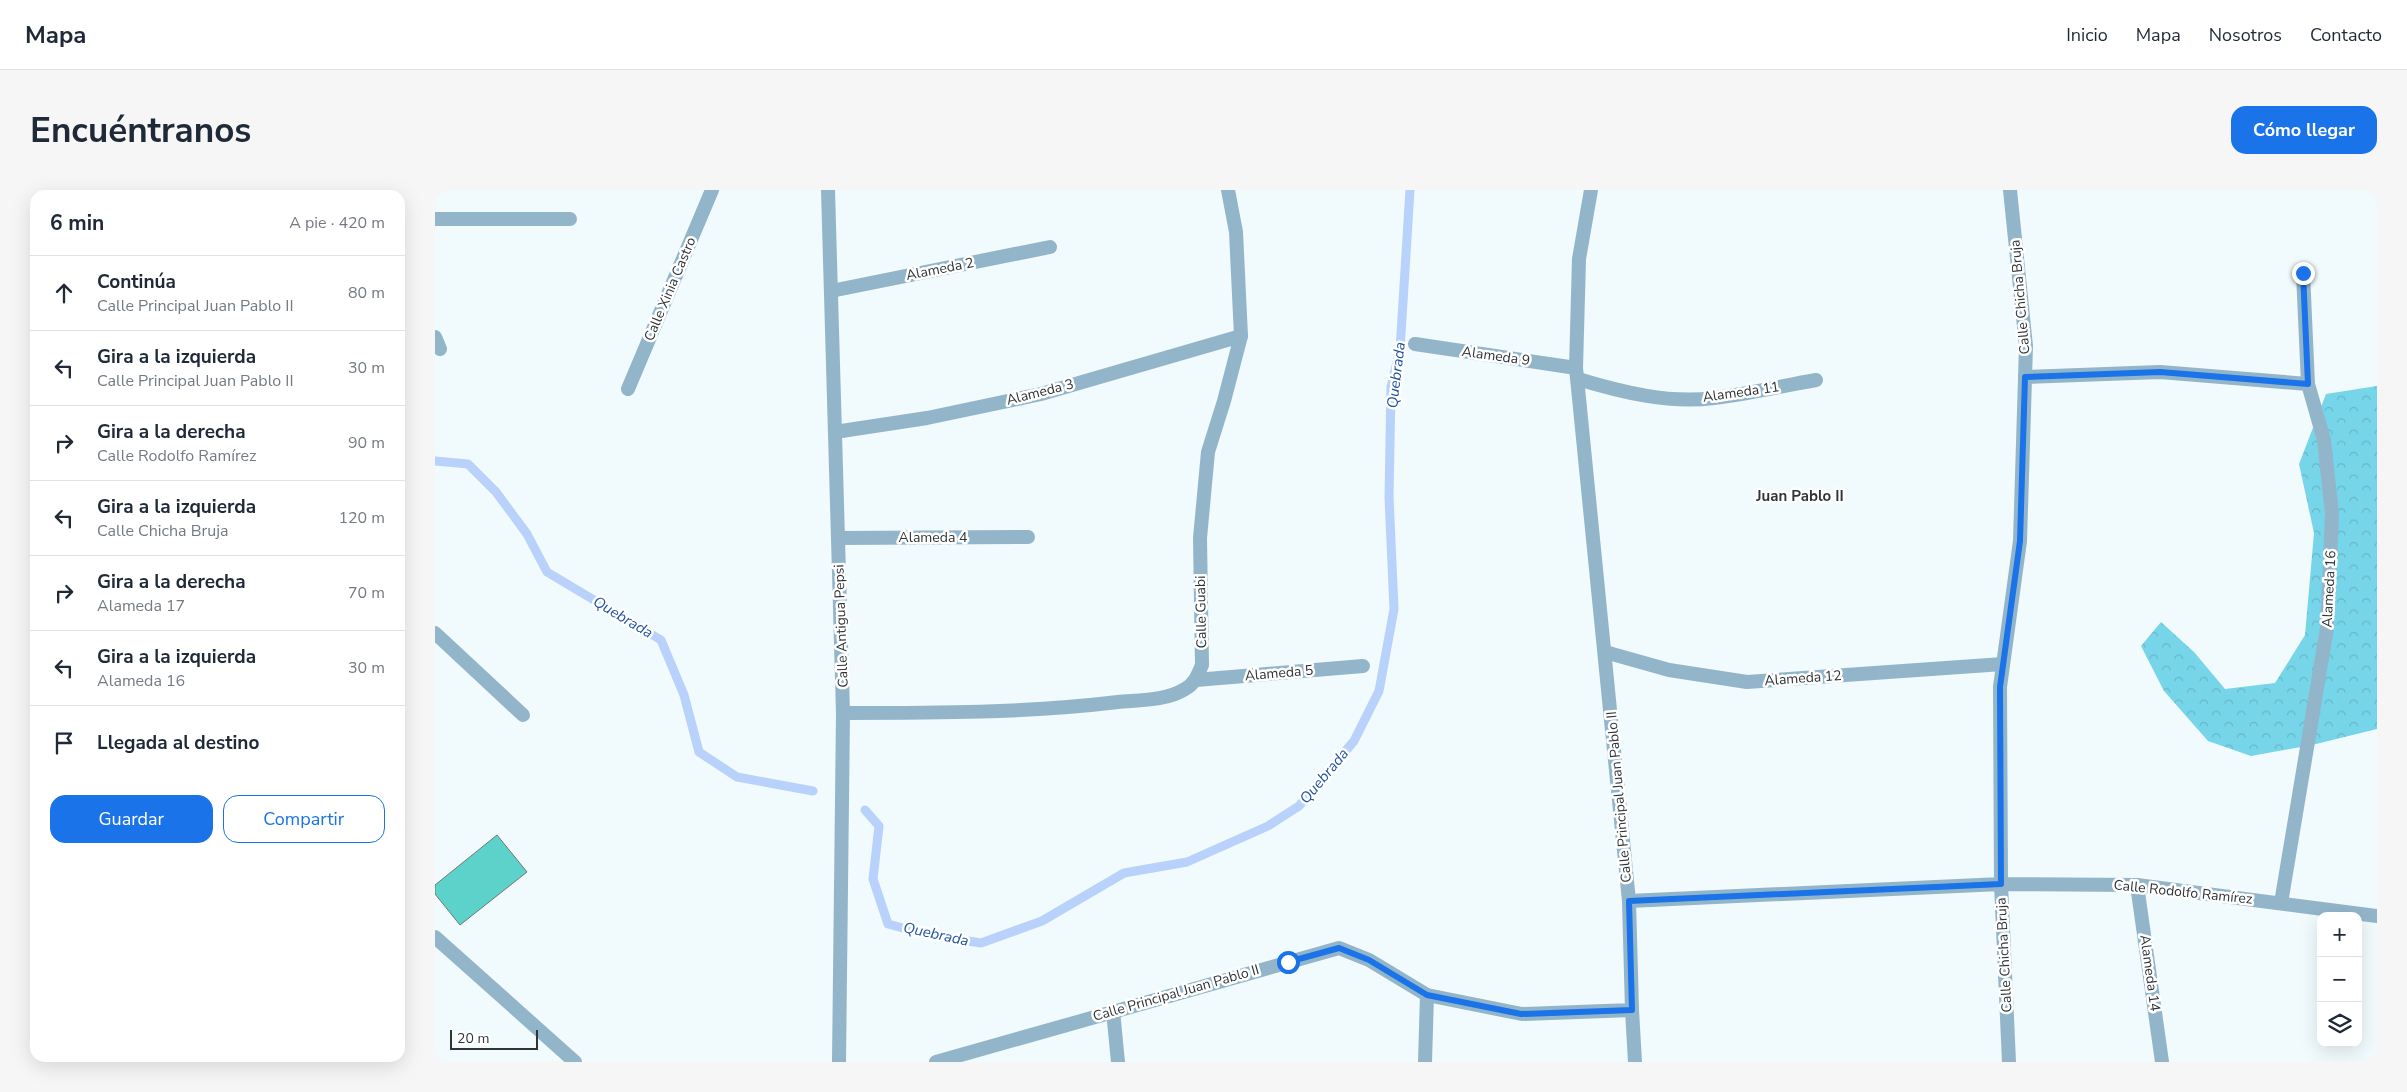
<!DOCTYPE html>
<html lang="es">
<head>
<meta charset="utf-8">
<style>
  body { margin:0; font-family:"Nunito Sans",sans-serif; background:#f6f6f7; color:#1f2937 }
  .controls { position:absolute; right:15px; bottom:15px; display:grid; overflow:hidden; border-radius:10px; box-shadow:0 5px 20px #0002 }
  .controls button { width:45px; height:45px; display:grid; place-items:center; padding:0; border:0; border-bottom:1px solid #e0e1e3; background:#fff; color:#1f2937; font:25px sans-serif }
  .scale { position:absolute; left:15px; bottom:12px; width:88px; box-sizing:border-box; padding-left:5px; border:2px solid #303435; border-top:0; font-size:14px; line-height:18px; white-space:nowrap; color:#303435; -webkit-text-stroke:4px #fff; paint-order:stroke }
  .stop { position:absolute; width:15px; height:15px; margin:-11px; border:4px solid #1a73e8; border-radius:50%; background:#fff }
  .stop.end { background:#1a73e8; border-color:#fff; box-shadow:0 1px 5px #0008 }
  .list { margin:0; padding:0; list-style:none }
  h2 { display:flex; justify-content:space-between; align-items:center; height:65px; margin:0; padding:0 20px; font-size:21px }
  h2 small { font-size:16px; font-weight:400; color:#747a83 }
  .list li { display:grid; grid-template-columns:32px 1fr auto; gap:15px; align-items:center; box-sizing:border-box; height:75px; padding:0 20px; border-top:1px solid #e0e1e3 }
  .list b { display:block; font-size:19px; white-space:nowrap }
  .list p { margin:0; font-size:16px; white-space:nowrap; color:#747a83 }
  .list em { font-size:16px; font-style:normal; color:#747a83 }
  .actions { display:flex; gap:10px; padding:15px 20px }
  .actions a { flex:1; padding:11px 0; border:1px solid #1a73e8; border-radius:15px; text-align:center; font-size:18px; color:#1a73e8 }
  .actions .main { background:#1a73e8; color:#fff }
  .icon { flex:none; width:28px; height:28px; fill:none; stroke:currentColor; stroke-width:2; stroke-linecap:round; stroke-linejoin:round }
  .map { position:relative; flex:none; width:1942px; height:872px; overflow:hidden; border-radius:15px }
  header { display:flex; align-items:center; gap:30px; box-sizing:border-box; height:70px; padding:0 25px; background:#fff; border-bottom:1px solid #e0e1e3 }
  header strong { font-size:24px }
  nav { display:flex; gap:28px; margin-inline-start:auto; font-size:18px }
  .intro { display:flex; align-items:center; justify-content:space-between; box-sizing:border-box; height:120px; padding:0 30px }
  h1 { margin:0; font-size:35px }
  .button { padding:12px 22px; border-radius:15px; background:#1a73e8; color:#fff; font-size:18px; font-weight:700 }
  main { display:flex; gap:30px; padding:0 30px }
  aside { flex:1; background:#fff; border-radius:15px; box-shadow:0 5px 20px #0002 }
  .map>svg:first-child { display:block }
  .forest { fill:url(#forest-crowns) }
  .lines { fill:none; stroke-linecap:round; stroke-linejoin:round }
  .stream { stroke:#b8d2fb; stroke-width:9 }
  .building { fill:#5cd2cb; stroke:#717978 }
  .service { stroke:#93b5ca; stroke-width:14 }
  .minor { stroke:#93b5ca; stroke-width:14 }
  .tertiary { stroke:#93b5ca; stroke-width:14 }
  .route { stroke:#1a73e8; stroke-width:6 }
  .labels { text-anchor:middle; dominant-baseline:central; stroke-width:5; stroke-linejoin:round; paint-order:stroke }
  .street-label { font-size:14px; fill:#303435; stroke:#fff }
  .water-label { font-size:15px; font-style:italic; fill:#2253a1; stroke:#fff }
  .neighbourhood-label { font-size:15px; font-weight:bold; fill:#303435; stroke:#fff }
</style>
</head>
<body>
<header>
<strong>Mapa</strong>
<nav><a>Inicio</a><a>Mapa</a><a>Nosotros</a><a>Contacto</a></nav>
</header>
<div class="intro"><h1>Encuéntranos</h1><a class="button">Cómo llegar</a></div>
<main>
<aside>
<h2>6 min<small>A pie · 420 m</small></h2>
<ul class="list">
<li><svg class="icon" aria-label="ahead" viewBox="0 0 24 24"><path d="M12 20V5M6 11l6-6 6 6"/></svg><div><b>Continúa</b><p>Calle Principal Juan Pablo II</p></div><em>80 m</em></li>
<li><svg class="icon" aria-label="left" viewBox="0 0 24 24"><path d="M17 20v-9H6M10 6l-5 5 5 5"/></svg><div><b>Gira a la izquierda</b><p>Calle Principal Juan Pablo II</p></div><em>30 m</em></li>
<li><svg class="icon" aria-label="right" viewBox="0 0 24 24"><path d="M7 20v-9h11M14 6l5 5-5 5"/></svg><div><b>Gira a la derecha</b><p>Calle Rodolfo Ramírez</p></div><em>90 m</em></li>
<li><svg class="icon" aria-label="left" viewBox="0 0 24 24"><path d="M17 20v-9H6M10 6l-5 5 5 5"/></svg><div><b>Gira a la izquierda</b><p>Calle Chicha Bruja</p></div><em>120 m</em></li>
<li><svg class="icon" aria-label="right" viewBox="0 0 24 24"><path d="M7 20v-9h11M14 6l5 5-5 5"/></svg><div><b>Gira a la derecha</b><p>Alameda 17</p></div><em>70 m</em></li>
<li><svg class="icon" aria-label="left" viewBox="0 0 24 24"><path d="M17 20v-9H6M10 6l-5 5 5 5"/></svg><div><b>Gira a la izquierda</b><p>Alameda 16</p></div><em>30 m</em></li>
<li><svg class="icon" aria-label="arrive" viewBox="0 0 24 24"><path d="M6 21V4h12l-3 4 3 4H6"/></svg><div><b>Llegada al destino</b></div></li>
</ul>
<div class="actions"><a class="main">Guardar</a><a>Compartir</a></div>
</aside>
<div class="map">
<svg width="1942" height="872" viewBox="0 0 1942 872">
  <defs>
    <pattern id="forest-crowns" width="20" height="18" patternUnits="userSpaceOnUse" patternTransform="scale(1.25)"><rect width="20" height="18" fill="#77d5e9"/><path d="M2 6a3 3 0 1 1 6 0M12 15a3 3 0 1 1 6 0" fill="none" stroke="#67b7c8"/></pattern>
  </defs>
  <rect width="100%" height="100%" fill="#f1fafc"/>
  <path class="forest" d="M1942 196V539L1877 555 1816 566 1773 551 1729 501 1706 456 1726 432 1759 462 1790 499 1840 493 1870 445 1879 343 1864 274 1891 204Z"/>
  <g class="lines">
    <path class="stream" d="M0 271 33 274 61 302 92 344 112 382 226 450 249 505 264 562 302 587 378 601
      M430 620 444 636 438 689 453 734 494 745 546 753 607 731 689 683 752 672 833 636 864 616 919 551 944 501 959 419 954 307 956 197 965 160 975 0"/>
  </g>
  <path class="building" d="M62 645 92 682 25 735 0 704V695Z"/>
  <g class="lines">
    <path class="service" d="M0 29H135
      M396 101 615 57
      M0 147 5 159
      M980 154 1141 178
      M1590 187 1725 182 1873 194
      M1143 189C1186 202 1234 214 1279 208 1313 204 1347 196 1381 190
      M193 199 277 0
      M400 242 492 228 606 204 806 146
      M403 348 593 347
      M1170 462 1234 480 1312 492 1568 474
      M761 490 928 476
      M1702 695 1727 872
      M1846 713 1892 438 1897 324 1889 250 1873 194 1868 83
      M678 821 683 872
      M990 872 992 805"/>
    <path class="minor" d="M393 0 408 523 404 872
      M0 443 88 525
      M408 523C500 523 591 523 683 512 704 510 731 511 750 499 760 494 763 484 767 475L765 348 773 262 789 211 806 146 801 42 793 0
      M1194 711 1566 694 1702 695 1942 726
      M1197 820 1200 872
      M1574 872 1566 694 1565 497 1585 351 1591 156 1575 0"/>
    <path class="tertiary" d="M0 747 140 872
      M501 872 904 758 934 770 992 805 1087 824 1197 820 1194 711 1141 178 1144 69 1156 0"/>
  </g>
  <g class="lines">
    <path class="route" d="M853 772 904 758 934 770 992 805 1086 824 1197 820 1194 711 1566 694 1565 497 1585 351 1590 187 1725 182 1873 194 1868 83"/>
  </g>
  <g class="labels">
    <g class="street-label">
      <text transform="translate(505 79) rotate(-11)">Alameda 2</text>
      <text transform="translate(235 99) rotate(-67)">Calle Xinia Castro</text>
      <text transform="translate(1585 107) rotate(-95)">Calle Chicha Bruja</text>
      <text transform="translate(1061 166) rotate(8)">Alameda 9</text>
      <text transform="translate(605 202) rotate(-14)">Alameda 3</text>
      <text transform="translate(1306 202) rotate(-8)">Alameda 11</text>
      <text x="498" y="347">Alameda 4</text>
      <text transform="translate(1894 399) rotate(-87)">Alameda 16</text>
      <text transform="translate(766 422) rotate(-91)">Calle Guabi</text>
      <text transform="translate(406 436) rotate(-92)">Calle Antigua Pepsi</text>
      <text transform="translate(844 483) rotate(-5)">Alameda 5</text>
      <text transform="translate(1368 488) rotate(-4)">Alameda 12</text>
      <text transform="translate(1184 607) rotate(-95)">Calle Principal Juan Pablo II</text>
      <text transform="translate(1748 702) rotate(6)">Calle Rodolfo Ramírez</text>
      <text transform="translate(1569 765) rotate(-93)">Calle Chicha Bruja</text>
      <text transform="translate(1715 783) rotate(82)">Alameda 14</text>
      <text transform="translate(741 803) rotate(-16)">Calle Principal Juan Pablo II</text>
    </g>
    <g class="water-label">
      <text transform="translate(961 185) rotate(-83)">Quebrada</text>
      <text transform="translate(188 427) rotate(31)">Quebrada</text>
      <text transform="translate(889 586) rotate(-50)">Quebrada</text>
      <text transform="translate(501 744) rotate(12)">Quebrada</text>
    </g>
    <g class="neighbourhood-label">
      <text x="1365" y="306">Juan Pablo II</text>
    </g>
  </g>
</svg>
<div class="controls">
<button>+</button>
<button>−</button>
<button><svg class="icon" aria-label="layers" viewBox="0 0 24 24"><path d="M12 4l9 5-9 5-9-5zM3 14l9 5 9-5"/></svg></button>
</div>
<div class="scale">20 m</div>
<div class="stop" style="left:853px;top:772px"></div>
<div class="stop end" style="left:1868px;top:83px"></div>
</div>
</main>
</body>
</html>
